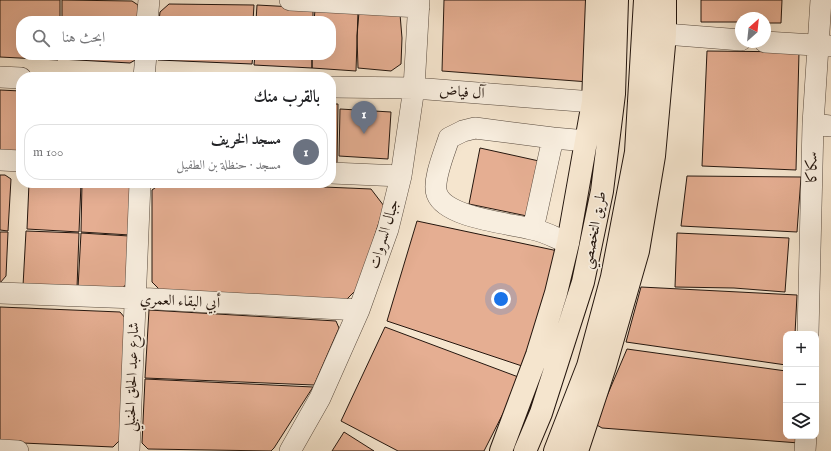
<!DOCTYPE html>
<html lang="ar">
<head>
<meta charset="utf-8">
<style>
  body { margin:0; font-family:"IM FELL English",Amiri,serif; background:#f2f2f2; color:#202124; direction:rtl }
  .controls { position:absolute; right:12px; bottom:12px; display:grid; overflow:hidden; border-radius:8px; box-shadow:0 4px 16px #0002 }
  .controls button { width:36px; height:36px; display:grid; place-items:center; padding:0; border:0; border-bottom:1px solid #e0e0e0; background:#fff; color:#202124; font:20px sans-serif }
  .compass { position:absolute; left:735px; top:12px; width:36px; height:36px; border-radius:50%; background:#fff; box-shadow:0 4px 16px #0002; rotate:27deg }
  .you { position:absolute; left:501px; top:299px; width:14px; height:14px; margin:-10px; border:3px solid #fff; border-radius:50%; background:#1a73e8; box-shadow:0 0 0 6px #1a73e833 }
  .badge { display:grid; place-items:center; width:26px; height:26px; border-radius:50%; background:#8f2418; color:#fff; font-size:13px; font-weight:700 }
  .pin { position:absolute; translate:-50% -33px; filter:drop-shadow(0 1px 2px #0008) }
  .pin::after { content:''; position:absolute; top:21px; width:14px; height:12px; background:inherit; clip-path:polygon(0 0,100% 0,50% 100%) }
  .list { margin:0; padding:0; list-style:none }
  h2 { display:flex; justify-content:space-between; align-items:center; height:52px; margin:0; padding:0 16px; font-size:17px }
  h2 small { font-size:13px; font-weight:400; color:#757577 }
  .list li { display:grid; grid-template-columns:26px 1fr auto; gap:12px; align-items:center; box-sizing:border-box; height:56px; margin:0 8px 8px; padding:0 8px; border:1px solid #e0e0e0; border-radius:16px }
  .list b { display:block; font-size:15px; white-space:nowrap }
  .list p { margin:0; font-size:13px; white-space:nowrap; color:#757577 }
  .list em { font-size:13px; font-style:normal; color:#757577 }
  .icon { flex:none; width:22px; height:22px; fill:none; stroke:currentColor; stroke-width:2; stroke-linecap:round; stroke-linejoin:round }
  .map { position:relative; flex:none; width:831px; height:451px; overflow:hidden; direction:ltr }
  .search { position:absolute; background:#fff; box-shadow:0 4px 16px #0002; left:16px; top:16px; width:320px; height:44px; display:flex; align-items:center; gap:10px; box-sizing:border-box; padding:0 14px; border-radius:16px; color:#757577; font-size:15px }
  .panel { position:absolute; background:#fff; box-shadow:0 4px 16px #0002; left:16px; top:72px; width:320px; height:116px; border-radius:16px; direction:rtl }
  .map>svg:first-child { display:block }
  .building { fill:#e5ae92; stroke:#24160e }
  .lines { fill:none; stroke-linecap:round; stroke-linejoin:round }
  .minor-casing { stroke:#584a3e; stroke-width:22 }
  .major-casing { stroke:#24160e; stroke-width:24 }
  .minor { stroke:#f8eedf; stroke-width:21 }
  .major { stroke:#f5e5ce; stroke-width:22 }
  .labels { text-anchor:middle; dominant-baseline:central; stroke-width:3.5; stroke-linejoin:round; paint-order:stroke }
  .street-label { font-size:15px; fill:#24160e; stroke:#f8eedf }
</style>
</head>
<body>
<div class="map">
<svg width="831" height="451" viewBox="0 0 831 451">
  <rect width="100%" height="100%" fill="#f5e5ce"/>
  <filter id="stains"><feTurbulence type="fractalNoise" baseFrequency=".005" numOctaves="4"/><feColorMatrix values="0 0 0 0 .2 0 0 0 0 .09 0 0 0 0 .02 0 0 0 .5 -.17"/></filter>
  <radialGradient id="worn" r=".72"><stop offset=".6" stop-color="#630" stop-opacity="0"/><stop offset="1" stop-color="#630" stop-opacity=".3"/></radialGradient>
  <path class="building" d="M0 0H60V21H21V55H58V60L0 57Z
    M62 0 132 1 138 5V21H62Z
    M444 0H589V82L442 71Z
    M701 0H782L781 23H765V18H741V22H701Z
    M169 4 254 5 253 21H159L160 12Z
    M257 5 313 8V21H256Z
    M315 10 358 11 356 71 312 68V55H331V21H314Z
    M359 12 400 14 402 38 401 64 391 71 358 68 357 36Z
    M707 51 799 52 796 170 702 166Z
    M60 55H137V59L130 63 60 59Z
    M158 55H253L252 64 158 60Z
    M255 55H312V68L254 65Z
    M0 90 21 91V152L0 151Z
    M331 104H338L337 163H331Z
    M340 109 391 112 388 159 339 156Z
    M480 148 539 161 527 216 469 204Z
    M0 175H5L11 179 8 231 0 230Z
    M687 176 801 177 797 232 681 226Z
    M29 183H81L79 232 27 229Z
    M82 183H130V235L81 232Z
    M162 183H230L371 189 384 206 359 287 346 300 163 293 152 282V190Z
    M417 221 558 251 525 367 387 321Z
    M26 231 79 233 77 288 23 286Z
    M0 232H8L6 276 0 283Z
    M81 233 129 236 128 282 121 290 78 288Z
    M677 233 789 238 785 292 734 288 675 287Z
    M641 287 797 295 795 334H786V365L626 342Z
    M0 307 120 312 126 319 122 438 113 447 0 442Z
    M149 310 336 321 339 328 314 385 145 378Z
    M385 327 521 378 484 451H398L341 421Z
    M627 349 786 371V436H799V443L602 428 595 424Z
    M145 379 313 387 274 448 271 451 148 449 142 443Z
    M344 432 374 451H332Z"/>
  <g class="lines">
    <defs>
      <path id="minor" d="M290 0 419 7
        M147 21 149 0
        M665 34 741 40
        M765 42 831 46
        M0 77 21 78
        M144 77 146 55
        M331 87 414 88 593 102
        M813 124 831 126
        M0 160 21 161
        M331 173 401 176
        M533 229 553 138
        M568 243C556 238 544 231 531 229 509 223 446 218 437 194 432 181 445 151 449 138L463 131 475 128 553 138 587 141
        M0 293 136 298 359 310
        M808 334 813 124 821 0
        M0 450 18 451
        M129 451 140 183
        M290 451 320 398 359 310 388 229 401 176 414 88 419 0
        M805 451 806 436"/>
      <path id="major" d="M501 451 537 355 556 293 568 243 593 102 597 0
        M525 451 541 413 583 282 602 191 614 94 617 0
        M555 451 588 366 612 277 636 152 645 0
        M577 451 605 366 638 251 654 156 665 34V0"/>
    </defs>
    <use href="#minor" class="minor-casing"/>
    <use href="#major" class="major-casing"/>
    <use href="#minor" class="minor"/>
    <use href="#major" class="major"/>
  </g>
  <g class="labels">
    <g class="street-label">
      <text transform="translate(462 92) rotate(4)">آل فياض</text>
      <text transform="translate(812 167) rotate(-89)">سكاكا</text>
      <text transform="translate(594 230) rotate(-79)">طريق التخصصي</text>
      <text transform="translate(384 234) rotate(-73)">جبال السروات</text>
      <text transform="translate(180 301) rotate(3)">أبي البقاء العمري</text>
      <text transform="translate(132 377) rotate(-88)">شارع عبد الحلق الحنبلي</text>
    </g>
  </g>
  <rect width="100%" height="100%" filter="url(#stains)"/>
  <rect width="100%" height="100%" fill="url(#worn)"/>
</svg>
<div class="controls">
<button>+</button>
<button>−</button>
<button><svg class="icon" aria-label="layers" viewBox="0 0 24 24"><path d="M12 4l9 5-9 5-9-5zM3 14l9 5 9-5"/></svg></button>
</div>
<svg class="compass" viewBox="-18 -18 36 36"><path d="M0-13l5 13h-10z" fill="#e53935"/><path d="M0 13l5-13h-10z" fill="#757577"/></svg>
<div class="you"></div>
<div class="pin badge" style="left:364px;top:134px;background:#6b7280">1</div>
<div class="search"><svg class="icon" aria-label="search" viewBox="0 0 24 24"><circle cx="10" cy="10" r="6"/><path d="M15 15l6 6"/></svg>ابحث هنا</div>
<section class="panel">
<h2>بالقرب منك<small></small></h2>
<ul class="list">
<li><span class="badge" style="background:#6b7280">1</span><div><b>مسجد الخريف</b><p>مسجد · حنظلة بن الطفيل</p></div><em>100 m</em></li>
</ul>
</section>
</div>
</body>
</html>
